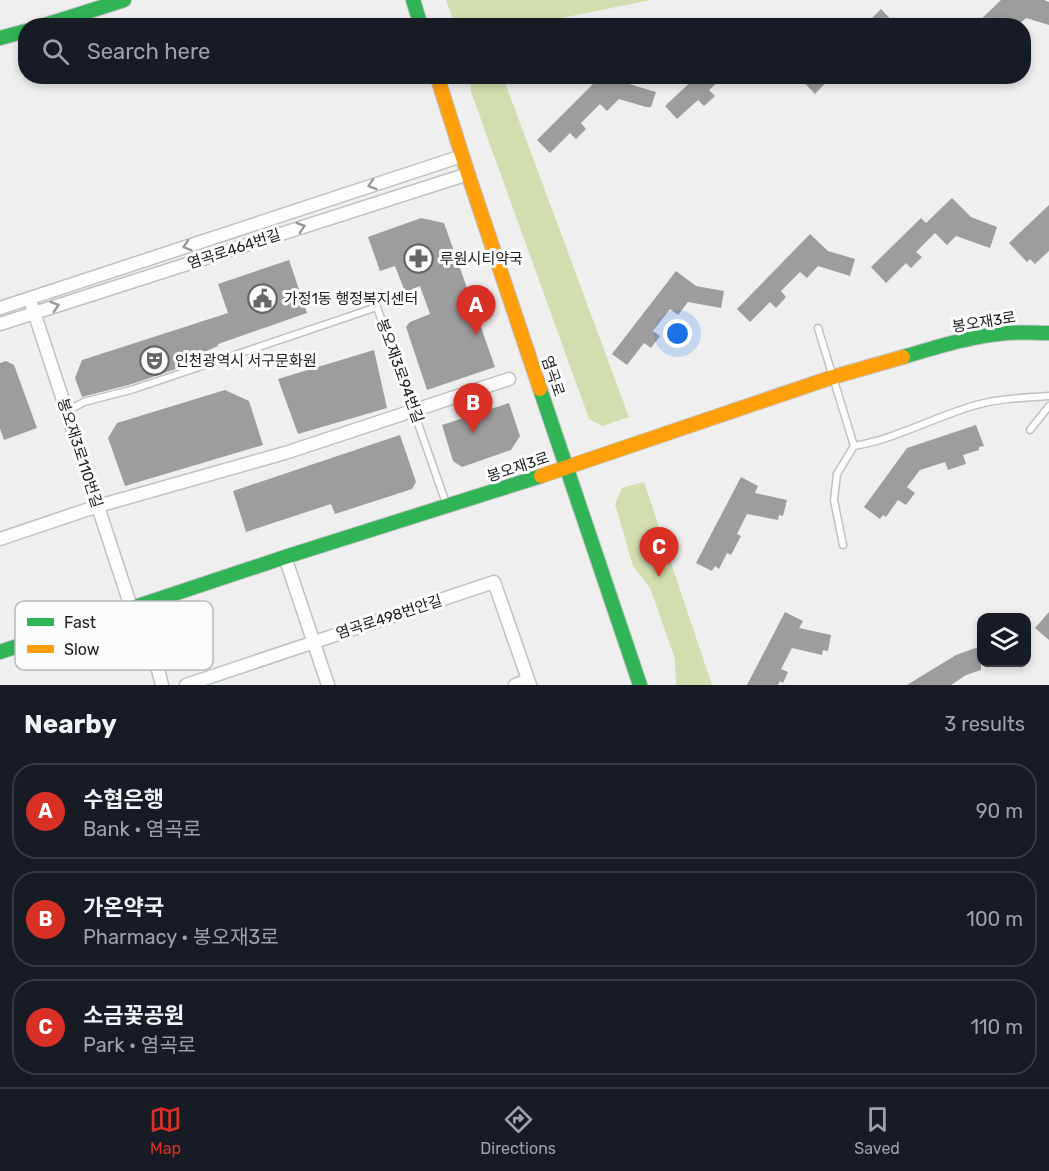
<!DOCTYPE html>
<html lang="en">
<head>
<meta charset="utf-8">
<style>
  body { margin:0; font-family:Rubik,"Noto Sans KR",sans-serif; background:#242831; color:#f1f3f6 }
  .controls { position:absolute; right:18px; bottom:18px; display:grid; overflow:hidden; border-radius:12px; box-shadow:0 3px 9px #0003 }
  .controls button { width:54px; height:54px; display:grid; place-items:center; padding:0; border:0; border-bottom:2px solid #363941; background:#171b24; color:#f1f3f6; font:30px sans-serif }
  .you { position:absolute; left:678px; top:334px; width:21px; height:21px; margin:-15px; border:4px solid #fff; border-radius:50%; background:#1a73e8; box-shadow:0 0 0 9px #1a73e833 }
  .badge { display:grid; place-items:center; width:39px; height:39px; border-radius:50%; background:#d93025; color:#fff; font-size:20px; font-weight:700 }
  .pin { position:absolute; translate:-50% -50px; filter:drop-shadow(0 2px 3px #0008) }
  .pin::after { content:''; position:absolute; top:32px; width:21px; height:18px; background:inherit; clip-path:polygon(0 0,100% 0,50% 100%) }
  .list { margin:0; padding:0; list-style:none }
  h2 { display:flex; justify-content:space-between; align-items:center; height:78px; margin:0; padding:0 24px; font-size:26px }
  h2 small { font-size:20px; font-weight:400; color:#9ea1a6 }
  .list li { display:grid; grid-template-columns:39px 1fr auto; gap:18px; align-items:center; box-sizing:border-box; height:96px; margin:0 12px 12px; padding:0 12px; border:2px solid #363941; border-radius:24px }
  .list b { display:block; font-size:22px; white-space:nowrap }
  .list p { margin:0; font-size:20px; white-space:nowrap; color:#9ea1a6 }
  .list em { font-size:20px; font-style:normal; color:#9ea1a6 }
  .icon { flex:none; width:33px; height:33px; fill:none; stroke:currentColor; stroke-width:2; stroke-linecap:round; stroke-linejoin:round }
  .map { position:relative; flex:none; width:1049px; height:685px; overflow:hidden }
  .search { position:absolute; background:#171b24; box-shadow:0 3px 9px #0003; left:18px; right:18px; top:18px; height:66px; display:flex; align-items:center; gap:15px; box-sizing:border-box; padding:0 21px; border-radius:24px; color:#9ea1a6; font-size:22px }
  .sheet { height:402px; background:#171b24 }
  nav { display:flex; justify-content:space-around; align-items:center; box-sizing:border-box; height:84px; border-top:2px solid #363941; background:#171b24; font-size:16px; color:#9ea1a6 }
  nav a { display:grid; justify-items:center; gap:3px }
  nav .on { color:#d93025 }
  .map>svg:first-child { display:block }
  .green { fill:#d3deb0 }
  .building { fill:#9e9d9e }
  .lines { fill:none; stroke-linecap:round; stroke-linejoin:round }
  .lane-casing { stroke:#c0c1c1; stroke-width:9 }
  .street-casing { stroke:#c0c1c1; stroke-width:15 }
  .fast-casing { stroke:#c0c1c1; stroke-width:16 }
  .slow-casing { stroke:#c0c1c1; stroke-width:16 }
  .lane { stroke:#fdfdfd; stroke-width:6 }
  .street { stroke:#fdfdfd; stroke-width:12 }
  .fast { stroke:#30b455; stroke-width:14 }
  .slow { stroke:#ff9f0a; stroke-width:14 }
  .oneway { stroke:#989899 }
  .labels { text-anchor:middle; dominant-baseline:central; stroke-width:6; stroke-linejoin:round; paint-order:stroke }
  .street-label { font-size:15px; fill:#1d1d1e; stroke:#fbfcfe }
  .poi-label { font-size:15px; fill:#1d1d1e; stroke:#fbfcfe; text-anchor:start }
  .key { fill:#fbfcfe; stroke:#b8b9bb; stroke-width:1.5 }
  .key-label { font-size:16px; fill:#1d1d1e }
</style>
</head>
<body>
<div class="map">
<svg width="1049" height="685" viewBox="0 0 1049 685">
  <rect width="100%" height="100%" fill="#efeff0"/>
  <path class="green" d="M446 0H651L527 25H455Z
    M470 77H503L629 417 602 426 589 419 471 92Z
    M644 482 712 685H676L675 659 650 588 633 566 615 504 622 488Z"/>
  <path class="building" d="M1001 0H1044L1049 2V25L1026 18 1018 25 1014 20 1009 26H974Z
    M881 9 897 26H864Z
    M601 76H622L629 84 656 92 651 107H646L619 99 607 111 600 104 581 123 586 129 576 139 570 133 550 153 537 140Z
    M697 76H724L709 90 715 96 704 106 698 100 677 119 665 106Z
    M798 76H832L815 94Z
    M952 198 971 217 997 227 990 248 956 236 947 245 935 233 916 252 922 257 911 268 906 263 886 283 871 267 921 218 926 223Z
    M1049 205V251L1035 264 1030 259 1027 262 1009 243Z
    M421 218 444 223 495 367 427 390 406 327 410 322 430 314 420 286 405 292 395 266 380 271 368 237Z
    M810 234 828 251 855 259 850 276 818 266 807 278 800 272 781 291 786 297 776 308 770 302 750 322 737 309Z
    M289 260 307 313 218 344V346L204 352 205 359 132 384 82 397 75 378 82 360 228 313 218 284Z
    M676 271 696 286 724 291 721 308 688 302 678 315 670 309 653 331 660 336 651 348 644 343 627 365 612 354Z
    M374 350 387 408 298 434 278 379Z
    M6 361 14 365 37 428 4 440 0 429V363Z
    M225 390 249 401 263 445 125 486 108 438 117 423Z
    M509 403 520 436 511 450 462 467 453 461 442 425Z
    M976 425 984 446 979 447V450L963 455 966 464 948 470 945 462 920 470 907 487 915 493 906 505 898 500 886 517 883 515 880 519 864 507 907 448Z
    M400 435 416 482 412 489 335 514 331 504 246 532 233 491Z
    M741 477 758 486 755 493 787 500 783 516 779 515 778 520 747 514 737 534 741 536 731 555 727 553 719 569 715 566 712 571 696 563Z
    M785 612 803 621 799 628 831 635 828 651 823 650 822 655 792 648 781 669 788 672 783 683 780 681 778 685H747Z
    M1049 612V640L1035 628Z
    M981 646V670L966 675 951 685H907L956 655Z"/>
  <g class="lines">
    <defs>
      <path id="lane" d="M818 328 854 446 837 474 834 500 843 545
        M67 411 84 402 134 389 377 307 446 503
        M1030 430 1049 406
        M854 446C896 439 934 417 976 405 1001 398 1023 398 1049 396"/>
      <path id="street" d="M32 306 131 607 157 666 162 685
        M0 308 462 156
        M0 324 468 174
        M0 539 98 506 285 453 509 379
        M285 557 328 685
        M186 685 494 582 530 685
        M515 685 528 680"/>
      <path id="fast" d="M413 0 421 26
        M42 26 124 0
        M0 38 26 31
        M903 357C937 347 971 336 1007 333 1021 332 1035 333 1049 333
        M540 389 640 685
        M0 652 285 557 541 476"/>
      <path id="slow" d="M437 76 468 174 540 389
        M541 476 833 377 903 357"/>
    </defs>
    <use href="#lane" class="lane-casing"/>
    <use href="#street" class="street-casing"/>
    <use href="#fast" class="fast-casing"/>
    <use href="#slow" class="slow-casing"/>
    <use href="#lane" class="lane"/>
    <use href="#street" class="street"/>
    <use href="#fast" class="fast"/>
    <use href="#slow" class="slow"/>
  </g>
  <defs><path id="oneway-chevron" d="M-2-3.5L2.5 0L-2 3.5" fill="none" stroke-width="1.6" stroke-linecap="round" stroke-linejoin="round" transform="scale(1.5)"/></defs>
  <g class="oneway">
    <use href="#oneway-chevron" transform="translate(372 185) rotate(162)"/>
    <use href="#oneway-chevron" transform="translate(301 227) rotate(-18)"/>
    <use href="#oneway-chevron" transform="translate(187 246) rotate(162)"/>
    <use href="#oneway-chevron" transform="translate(55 306) rotate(-18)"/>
  </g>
  <defs>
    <symbol id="pharmacy-ring" viewBox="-11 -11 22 22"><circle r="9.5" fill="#fbfcfe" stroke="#666668" stroke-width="1.5"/><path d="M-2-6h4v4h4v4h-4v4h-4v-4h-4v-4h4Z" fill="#666668"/></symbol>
    <symbol id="civic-ring" viewBox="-11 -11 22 22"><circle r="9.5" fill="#fbfcfe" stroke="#666668" stroke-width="1.5"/><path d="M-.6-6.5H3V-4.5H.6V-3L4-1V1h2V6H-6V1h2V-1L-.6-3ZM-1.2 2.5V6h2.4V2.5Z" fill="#666668"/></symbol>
    <symbol id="theatre-ring" viewBox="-11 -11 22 22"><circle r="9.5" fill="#fbfcfe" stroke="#666668" stroke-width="1.5"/><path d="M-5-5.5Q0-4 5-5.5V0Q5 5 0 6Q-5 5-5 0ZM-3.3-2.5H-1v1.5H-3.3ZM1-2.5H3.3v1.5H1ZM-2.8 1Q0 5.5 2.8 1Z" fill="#666668"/></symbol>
  </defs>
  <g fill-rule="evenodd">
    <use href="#pharmacy-ring" x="402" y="242" width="33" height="33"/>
    <use href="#civic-ring" x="246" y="282" width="33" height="33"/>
    <use href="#theatre-ring" x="138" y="344" width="33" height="33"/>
  </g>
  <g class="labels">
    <g class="street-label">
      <text transform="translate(234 249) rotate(-18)">염곡로464번길</text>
      <text transform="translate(984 322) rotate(-9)">봉오재3로</text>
      <text transform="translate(400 371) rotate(70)">봉오재3로94번길</text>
      <text transform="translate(553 376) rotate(71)">염곡로</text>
      <text transform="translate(80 453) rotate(72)">봉오재3로110번길</text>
      <text transform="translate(518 467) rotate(-18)">봉오재3로</text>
      <text transform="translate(389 617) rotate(-18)">염곡로498번안길</text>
    </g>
    <g class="poi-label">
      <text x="440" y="259">루원시티약국</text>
      <text x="284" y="299">가정1동 행정복지센터</text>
      <text x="175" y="361">인천광역시 서구문화원</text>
    </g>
  </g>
  <rect x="15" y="601" width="198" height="69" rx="9" class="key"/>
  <rect x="27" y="618" width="27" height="8" fill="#30b455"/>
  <rect x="27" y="645" width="27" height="8" fill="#ff9f0a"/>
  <g class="key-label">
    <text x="64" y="628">Fast</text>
    <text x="64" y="655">Slow</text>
  </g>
</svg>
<div class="controls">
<button><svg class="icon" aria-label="layers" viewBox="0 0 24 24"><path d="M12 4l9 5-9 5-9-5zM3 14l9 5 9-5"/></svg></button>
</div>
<div class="you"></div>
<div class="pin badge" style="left:476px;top:335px">A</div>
<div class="pin badge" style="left:473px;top:433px">B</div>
<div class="pin badge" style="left:659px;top:577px">C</div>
<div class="search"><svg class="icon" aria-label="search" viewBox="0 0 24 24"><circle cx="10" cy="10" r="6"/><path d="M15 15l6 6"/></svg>Search here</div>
</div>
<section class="sheet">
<h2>Nearby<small>3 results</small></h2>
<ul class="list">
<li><span class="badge">A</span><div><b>수협은행</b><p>Bank · 염곡로</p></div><em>90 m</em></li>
<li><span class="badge">B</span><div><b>가온약국</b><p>Pharmacy · 봉오재3로</p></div><em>100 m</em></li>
<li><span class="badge">C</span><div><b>소금꽃공원</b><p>Park · 염곡로</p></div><em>110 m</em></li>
</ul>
</section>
<nav>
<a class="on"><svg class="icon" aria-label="map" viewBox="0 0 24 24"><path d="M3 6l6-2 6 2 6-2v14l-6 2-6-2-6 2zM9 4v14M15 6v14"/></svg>Map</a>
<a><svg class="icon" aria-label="directions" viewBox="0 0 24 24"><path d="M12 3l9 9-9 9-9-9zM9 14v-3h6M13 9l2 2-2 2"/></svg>Directions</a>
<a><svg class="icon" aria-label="saved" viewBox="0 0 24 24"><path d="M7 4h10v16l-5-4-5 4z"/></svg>Saved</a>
</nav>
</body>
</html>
